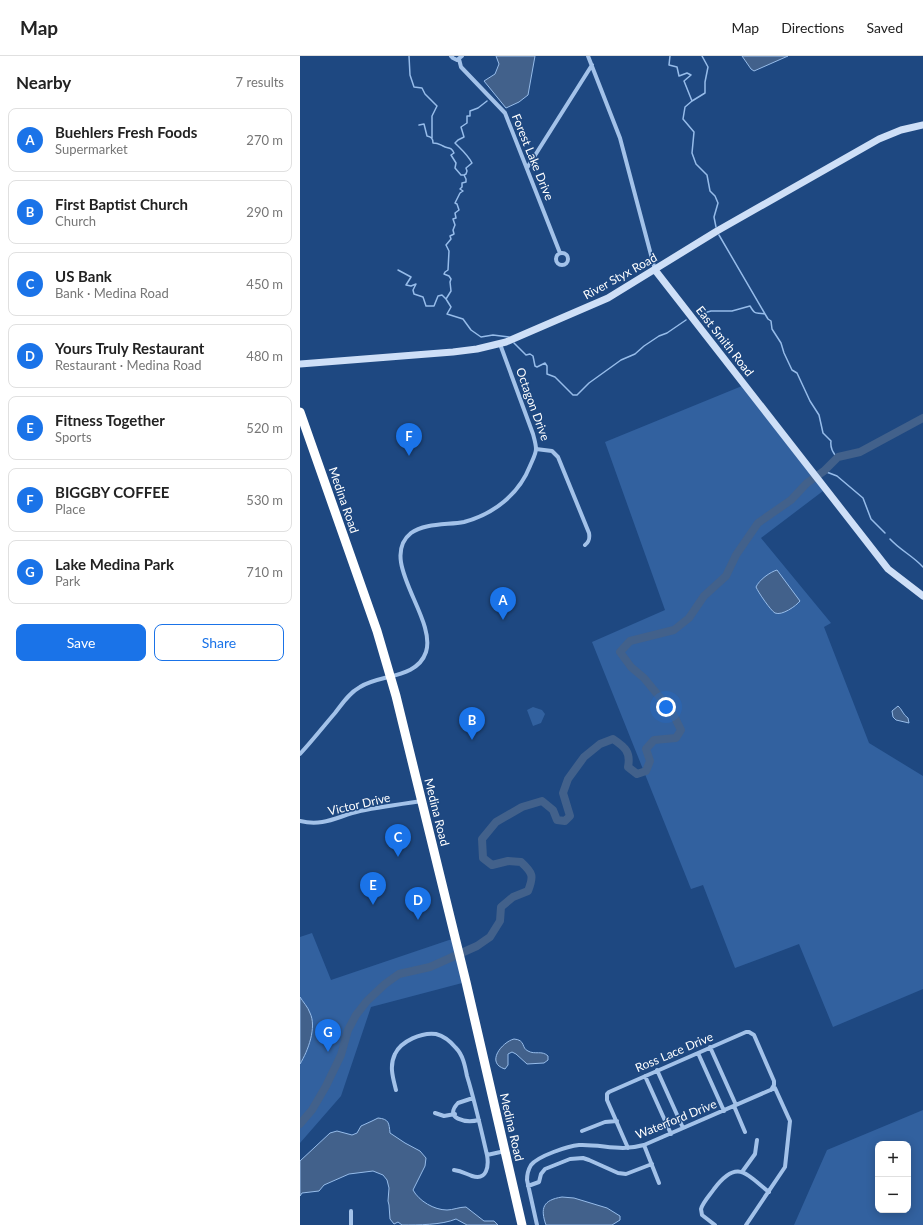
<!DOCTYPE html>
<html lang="en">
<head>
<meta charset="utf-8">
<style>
  body { margin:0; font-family:Lato,sans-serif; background:#f2f2f2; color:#222 }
  .controls { position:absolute; right:12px; bottom:12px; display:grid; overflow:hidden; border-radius:8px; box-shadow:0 2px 10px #0003 }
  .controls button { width:36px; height:36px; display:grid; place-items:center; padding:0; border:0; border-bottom:1px solid #e0e0e0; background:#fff; color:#222; font:20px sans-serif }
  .you { position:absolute; left:366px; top:651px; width:14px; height:14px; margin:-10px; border:3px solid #fff; border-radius:50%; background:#1a73e8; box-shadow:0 0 0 6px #1a73e833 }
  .badge { display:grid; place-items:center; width:26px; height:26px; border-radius:50%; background:#1a73e8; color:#fff; font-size:13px; font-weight:700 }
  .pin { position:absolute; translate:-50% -33px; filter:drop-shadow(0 1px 2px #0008) }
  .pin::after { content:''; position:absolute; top:21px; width:14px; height:12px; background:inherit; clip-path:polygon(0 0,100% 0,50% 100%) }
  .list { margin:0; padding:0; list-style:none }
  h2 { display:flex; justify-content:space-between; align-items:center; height:52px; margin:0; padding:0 16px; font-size:17px }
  h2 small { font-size:13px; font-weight:400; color:#767676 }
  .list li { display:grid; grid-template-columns:26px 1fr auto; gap:12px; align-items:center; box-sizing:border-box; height:64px; margin:0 8px 8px; padding:0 8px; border:1px solid #e0e0e0; border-radius:8px }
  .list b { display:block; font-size:15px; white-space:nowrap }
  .list p { margin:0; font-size:13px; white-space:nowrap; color:#767676 }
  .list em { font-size:13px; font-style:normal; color:#767676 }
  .actions { display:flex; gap:8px; padding:12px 16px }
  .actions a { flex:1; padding:9px 0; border:1px solid #1a73e8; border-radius:8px; text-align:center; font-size:14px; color:#1a73e8 }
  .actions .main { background:#1a73e8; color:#fff }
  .map { position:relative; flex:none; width:623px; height:1169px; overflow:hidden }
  header { display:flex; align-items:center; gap:24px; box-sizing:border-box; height:56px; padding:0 20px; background:#fff; border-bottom:1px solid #e0e0e0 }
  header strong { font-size:19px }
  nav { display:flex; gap:22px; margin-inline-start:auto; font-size:14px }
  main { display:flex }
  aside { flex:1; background:#fff }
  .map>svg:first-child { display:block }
  .green { fill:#32619f; fill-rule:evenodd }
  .water { fill:#42618b; stroke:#96bcea }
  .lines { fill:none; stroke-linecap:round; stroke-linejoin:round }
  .stream { stroke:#96bcea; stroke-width:1.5 }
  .river { stroke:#42618b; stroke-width:8 }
  .street { stroke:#a3c2e9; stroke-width:4 }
  .secondary { stroke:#cedff7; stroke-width:7 }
  .highway { stroke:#fff; stroke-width:9 }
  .labels { text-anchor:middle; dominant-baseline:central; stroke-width:3; stroke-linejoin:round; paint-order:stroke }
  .street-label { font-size:12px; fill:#fff; stroke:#1e4881 }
</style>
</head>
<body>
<header>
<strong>Map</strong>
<nav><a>Map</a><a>Directions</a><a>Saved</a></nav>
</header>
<main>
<aside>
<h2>Nearby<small>7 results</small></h2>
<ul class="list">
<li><span class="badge">A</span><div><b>Buehlers Fresh Foods</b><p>Supermarket</p></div><em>270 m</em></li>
<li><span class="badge">B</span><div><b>First Baptist Church</b><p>Church</p></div><em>290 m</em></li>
<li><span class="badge">C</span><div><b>US Bank</b><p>Bank · Medina Road</p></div><em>450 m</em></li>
<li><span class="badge">D</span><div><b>Yours Truly Restaurant</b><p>Restaurant · Medina Road</p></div><em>480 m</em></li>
<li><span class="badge">E</span><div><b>Fitness Together</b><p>Sports</p></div><em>520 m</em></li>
<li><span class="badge">F</span><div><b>BIGGBY COFFEE</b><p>Place</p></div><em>530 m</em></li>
<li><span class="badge">G</span><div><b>Lake Medina Park</b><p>Park</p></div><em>710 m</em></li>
</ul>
<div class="actions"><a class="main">Save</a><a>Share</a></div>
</aside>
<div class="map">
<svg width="623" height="1169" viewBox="0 0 623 1169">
  <rect width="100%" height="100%" fill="#1e4881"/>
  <path class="green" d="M442 330 523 435 461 482 531 567 524 571 569 687 623 720V933L533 971 499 888 435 912 403 829 391 833 292 586 365 554 305 386Z
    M233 651 242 654 245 658 241 667 233 670 227 654Z
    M12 877 31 924 155 882 166 926 71 951 41 1040 0 1087V881Z
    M623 1054V1169H494L527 1094ZM578 1088H608V1154H578Z"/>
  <path class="water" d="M196 0H235L228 39 219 46 206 52 184 25 195 18 199 8Z
    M442 0H488L454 15 451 13Z
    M477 514 500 545C496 550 482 560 475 557 471 555 458 536 456 531 459 524 470 516 477 514Z
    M598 650C602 653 603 659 608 662L609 667 596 664 593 661 592 655Z
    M0 941C3 946 8 951 10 957 17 971 8 995 0 1008Z
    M214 983C226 984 221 992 228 995 235 999 242 994 248 1000V1004L244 1007 227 1008 216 998 212 996 208 998V1009L205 1013C185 1007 202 986 214 983Z
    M78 1062C89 1063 89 1067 90 1077L105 1087 120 1095 126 1102 125 1110 113 1134C119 1145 134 1154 147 1154 153 1154 159 1151 166 1151L184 1165H194L198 1169H167L156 1163C142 1169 118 1169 102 1169L98 1166 94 1168 90 1163 89 1149 88 1145 89 1132 87 1124 83 1119 73 1115 49 1118 24 1129 19 1135 2 1137 0 1140V1105L30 1077 37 1075 52 1079 57 1077 61 1070 72 1065Z
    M262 1141 274 1142 307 1152 320 1160V1164L312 1169H246C240 1152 243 1144 262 1141Z"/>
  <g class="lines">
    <path class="stream" d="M109 0 110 19 114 31 122 32 125 38 137 50 132 60V82
      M370 0 369 9 377 11 379 20 387 17 391 19 384 25 392 45 385 51 383 63 394 76 392 97 396 108 407 119 410 135 415 140 418 147 414 161 416 171
      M187 45 178 52 170 55V60H167V67L161 71 164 81 158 84 155 87C162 94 168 99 172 107L166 112 167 115 166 118 164 119 166 123V126L162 127V131L160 133 163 135 160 137 155 147 157 148 159 154 155 157 156 162 153 163 155 169 153 174 154 178 150 180 151 183 146 189 149 195 148 214 145 216 144 218 149 220 151 223 150 226 151 235 146 243 151 251 147 258 163 263 171 274 181 281 193 279 209 281
      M392 45 405 37V26L408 11 402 0
      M119 69 124 68 127 80C131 81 133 82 133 87 138 87 139 88 143 90 148 93 151 90 154 97L151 99 156 107 155 112 161 119H164
      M419 179 465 258
      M98 214 111 221 106 229 111 230 116 228 113 234 114 238 123 241 126 250H134L138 240 142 239 146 243
      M398 257H404L411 255H432L450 250C456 260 455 256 465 258L468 263 471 265 472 273 481 287 484 297 492 314 497 317 510 345 519 359 523 377 531 385C530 392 533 396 537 402
      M214 287 226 299 230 298 233 300 235 310 237 311 245 307 247 310V318L255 321 273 339H277L289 327 321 304 335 298 344 290 359 280 367 277 386 264
      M524 415 537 420 563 442 571 463 585 477
      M590 483C600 494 613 500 623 511"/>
    <path class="river" d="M0 1068 12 1054 26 1030 41 999 48 974 56 959 67 945 85 928 99 918 130 911 177 890 190 881 200 865 201 851 213 841 228 835C234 820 233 817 221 806L208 805 192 809 183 802 182 783 196 766 222 751 242 745 253 754 257 764 265 765 270 760 263 737 268 723 284 701 300 688 313 683C325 691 331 696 328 711L337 718 346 715 350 705 346 693 354 684 376 682 381 674 372 656 344 622 331 611 320 596 330 585 374 574 389 562 404 540 426 520 436 499 458 467 491 444 507 427 524 415 538 401 560 396 623 362"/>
    <path class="street" d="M151 0 153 2 157 4 162 0
      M288 0 320 82 355 214
      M159 3 161 11 205 57 260 197
      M227 112 292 9
      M256 203a6 6 0 1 1 12 0a6 6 0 1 1-12 0Z
      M236 393 252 395 258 401 289 477C290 483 289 486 285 489
      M0 698C12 685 23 671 35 657 42 648 49 637 60 631 80 618 117 623 126 596 137 562 77 504 111 477 124 467 148 469 164 466 194 458 219 438 230 410 232 405 236 398 236 393 236 388 234 382 233 378L200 288
      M0 765C24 771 38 760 60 755 80 751 101 748 122 745
      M410 991 436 1049
      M398 997 424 1055
      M357 1014 383 1072
      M345 1020 371 1078
      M96 1034C93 1022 89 1010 95 998 101 985 122 976 136 978 144 980 151 986 156 992 163 999 165 1010 167 1020 175 1046 181 1073 187 1099 189 1110 187 1125 172 1120 166 1118 162 1115 154 1114
      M173 1042 158 1047C143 1063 166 1067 179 1064
      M434 1050 445 1076
      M135 1057 144 1060 155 1058
      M282 1075 305 1066 317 1065
      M344 1089 359 1127
      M328 1092 307 1044V1038L309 1036 446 976H449L454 979 474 1025V1029L471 1034
      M187 1099 205 1095
      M442 1116 455 1098 457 1084
      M228 1130 239 1126 241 1118 245 1113 270 1103 283 1102 289 1104 318 1117 326 1118 352 1108
      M51 1155V1169
      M237 1169 227 1124C227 1119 228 1114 231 1109 238 1100 268 1090 279 1089 303 1088 319 1096 344 1089L475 1032 490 1065 485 1111 446 1169
      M415 1169 402 1159 401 1153C403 1146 410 1139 414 1133 437 1103 445 1117 469 1136"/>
    <path class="secondary" d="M355 214 588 513 623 540
      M0 308 153 296 177 293 206 286 308 242 417 175 579 83 601 74 623 69"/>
    <path class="highway" d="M0 356 77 575 96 640 166 926 222 1169"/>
  </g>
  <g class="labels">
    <g class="street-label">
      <text transform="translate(233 101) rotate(68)">Forest Lake Drive</text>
      <text transform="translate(320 220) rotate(-29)">River Styx Road</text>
      <text transform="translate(425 285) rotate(52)">East Smith Road</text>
      <text transform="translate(233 348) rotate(70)">Octagon Drive</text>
      <text transform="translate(44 444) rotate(71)">Medina Road</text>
      <text transform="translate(59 748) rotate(-13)">Victor Drive</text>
      <text transform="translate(137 756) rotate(76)">Medina Road</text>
      <text transform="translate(374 996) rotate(-23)">Ross Lace Drive</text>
      <text transform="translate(376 1063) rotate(-22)">Waterford Drive</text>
      <text transform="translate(212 1071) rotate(77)">Medina Road</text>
    </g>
  </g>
</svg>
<div class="controls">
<button>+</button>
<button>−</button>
</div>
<div class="you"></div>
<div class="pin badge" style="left:203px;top:564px">A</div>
<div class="pin badge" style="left:172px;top:684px">B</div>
<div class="pin badge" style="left:98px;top:801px">C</div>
<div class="pin badge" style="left:118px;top:864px">D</div>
<div class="pin badge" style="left:73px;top:849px">E</div>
<div class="pin badge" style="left:109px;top:400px">F</div>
<div class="pin badge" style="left:28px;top:996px">G</div>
</div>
</main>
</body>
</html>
